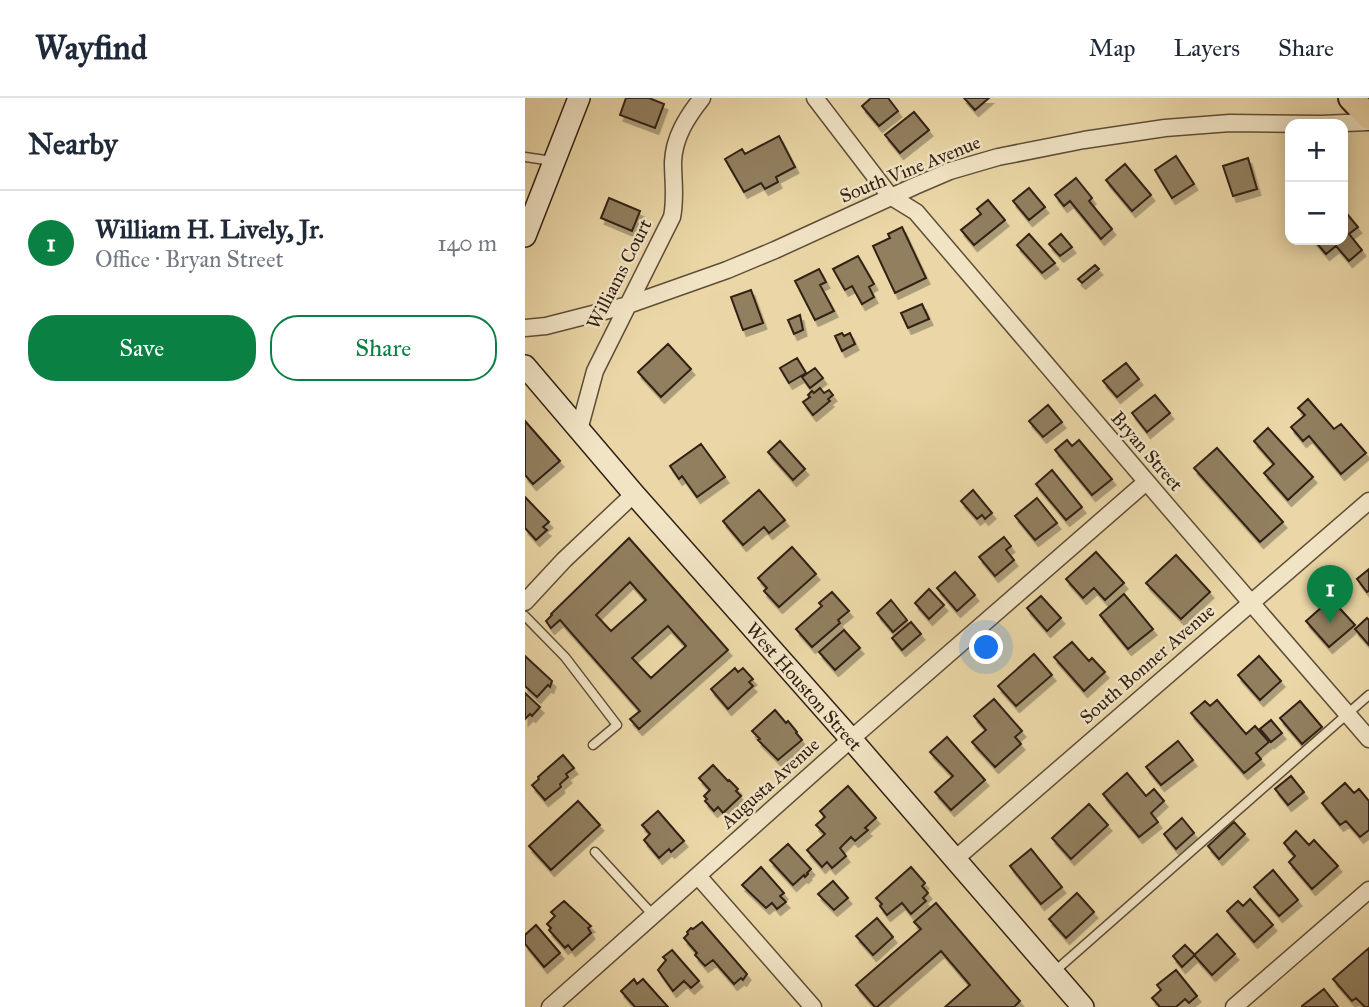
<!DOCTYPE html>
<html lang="en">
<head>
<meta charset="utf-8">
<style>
  body { margin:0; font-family:"IM FELL Great Primer",serif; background:#f2f2f3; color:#1f2937 }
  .controls { position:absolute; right:21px; top:21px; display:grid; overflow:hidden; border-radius:14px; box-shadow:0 4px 18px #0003 }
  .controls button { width:63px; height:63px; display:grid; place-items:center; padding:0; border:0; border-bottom:2px solid #e0e1e3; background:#fff; color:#1f2937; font:35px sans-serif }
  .you { position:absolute; left:462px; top:550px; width:24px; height:24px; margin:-18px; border:5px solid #fff; border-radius:50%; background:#1a73e8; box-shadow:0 0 0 10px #1a73e833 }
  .badge { display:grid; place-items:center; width:46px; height:46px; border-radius:50%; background:#0b8043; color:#fff; font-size:23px; font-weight:700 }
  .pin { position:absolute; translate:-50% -58px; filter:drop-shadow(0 2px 4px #0008) }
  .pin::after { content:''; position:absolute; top:37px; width:24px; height:21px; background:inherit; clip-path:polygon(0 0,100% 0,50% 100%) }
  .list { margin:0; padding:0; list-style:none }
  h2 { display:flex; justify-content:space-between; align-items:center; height:91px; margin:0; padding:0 28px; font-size:30px }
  h2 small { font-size:23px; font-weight:400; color:#747a83 }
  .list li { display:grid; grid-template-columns:46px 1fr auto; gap:21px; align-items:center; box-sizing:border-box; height:105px; padding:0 28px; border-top:2px solid #e0e1e3 }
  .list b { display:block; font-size:26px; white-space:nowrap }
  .list p { margin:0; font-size:23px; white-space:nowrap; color:#747a83 }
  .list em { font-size:23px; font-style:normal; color:#747a83 }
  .actions { display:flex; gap:14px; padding:21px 28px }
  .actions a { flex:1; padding:16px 0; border:2px solid #0b8043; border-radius:28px; text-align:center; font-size:24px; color:#0b8043 }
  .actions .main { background:#0b8043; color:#fff }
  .map { position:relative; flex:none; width:844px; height:909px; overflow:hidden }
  header { display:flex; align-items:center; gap:42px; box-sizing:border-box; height:98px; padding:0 35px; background:#fff; border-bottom:2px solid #e0e1e3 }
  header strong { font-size:33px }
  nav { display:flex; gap:38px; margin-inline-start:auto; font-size:24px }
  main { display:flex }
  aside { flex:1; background:#fff }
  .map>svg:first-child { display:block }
  .building { fill:#917f5f; stroke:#312013; stroke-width:2; fill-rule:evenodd; filter:url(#shadow) }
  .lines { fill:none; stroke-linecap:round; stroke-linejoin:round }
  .lane-casing { stroke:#5f4e38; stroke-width:11 }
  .street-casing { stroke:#5f4e38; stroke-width:19 }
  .secondary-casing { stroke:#312013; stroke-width:24 }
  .primary-casing { stroke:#312013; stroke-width:28 }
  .lane { stroke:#f1e4c5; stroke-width:8 }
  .street { stroke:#f1e4c5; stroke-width:16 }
  .secondary { stroke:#f1e4c5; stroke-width:21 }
  .primary { stroke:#ead6a6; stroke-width:24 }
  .labels { text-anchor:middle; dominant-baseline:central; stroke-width:5; stroke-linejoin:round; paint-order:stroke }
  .street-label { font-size:19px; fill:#312013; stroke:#f1e4c5 }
</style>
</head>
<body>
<header>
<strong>Wayfind</strong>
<nav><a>Map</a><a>Layers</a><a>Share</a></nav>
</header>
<main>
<aside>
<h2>Nearby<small></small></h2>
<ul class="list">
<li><span class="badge">1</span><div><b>William H. Lively, Jr.</b><p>Office · Bryan Street</p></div><em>140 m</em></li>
</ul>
<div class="actions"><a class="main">Save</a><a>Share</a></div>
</aside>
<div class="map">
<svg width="844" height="909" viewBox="0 0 844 909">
  <defs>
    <filter id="shadow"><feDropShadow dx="3.5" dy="6" stdDeviation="0" flood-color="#0004"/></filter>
  </defs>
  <rect width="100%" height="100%" fill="#ead6a6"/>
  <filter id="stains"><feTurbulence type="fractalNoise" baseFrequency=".00286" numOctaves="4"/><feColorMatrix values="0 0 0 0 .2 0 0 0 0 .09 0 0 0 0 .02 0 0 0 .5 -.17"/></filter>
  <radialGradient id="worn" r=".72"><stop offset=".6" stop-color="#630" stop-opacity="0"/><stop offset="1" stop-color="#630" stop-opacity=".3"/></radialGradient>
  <path class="building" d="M101 0H124L139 6 130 30 95 17Z
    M346 0H363L373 13 354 28 337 8Z
    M439 0H464L450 12Z
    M389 14 404 32 375 55 360 37Z
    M254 38 270 69 251 79 253 84 240 91 236 85 219 94 200 61 217 51 220 56Z
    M651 58 669 86 647 100 630 72Z
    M723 60 732 91 708 98 698 68Z
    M600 66 626 97 607 113 581 82Z
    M551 80 567 100 564 103 587 131 576 141 545 103 539 108 530 97Z
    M504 90 520 109 504 122 488 103Z
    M84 100 115 113 107 133 76 120Z
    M463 102 480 122 449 147 436 132 456 116 452 111Z
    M818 111 833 129 824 136 837 152 824 163 811 148 801 156 789 142H818Z
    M377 129 401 180 370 195 348 148 365 140 363 136Z
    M504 136 530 165 517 175 492 147Z
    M536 136 547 149 535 158 524 146Z
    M333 158 349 186 344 189 349 199 337 206 327 188 320 192 308 171Z
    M570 167 574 171 557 185 553 181Z
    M294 171 301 184 295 187 309 213 290 222 270 183Z
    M226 192 238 225 218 232 206 199Z
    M397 206 404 221 383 230 376 215Z
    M275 217 278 232 269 236 263 222Z
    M317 235 319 238 325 235 330 246 317 253 310 238Z
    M143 246 166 271 136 299 113 274Z
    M272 260 281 275 264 285 255 270Z
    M601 265 614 281 592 299 578 283Z
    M290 270 298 280 285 290 277 279Z
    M295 290 299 295 304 292 308 297 303 301 305 303 288 317 278 304 285 299 283 297 287 293 289 295Z
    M630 297 645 315 622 334 607 315Z
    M783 301 809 331 816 326 841 355 816 376 784 338 778 343 766 329 780 317 773 310Z
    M523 307 537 324 518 339 504 323Z
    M0 323 35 363 8 386 0 377Z
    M743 330 788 379 763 402 739 375 749 366 729 343Z
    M542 342 547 348 554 342 587 381 567 397 530 352Z
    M255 343 280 371 268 382 243 354Z
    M176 346 200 379 172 399 157 378 154 381 145 368Z
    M692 350 758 424 735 444 669 370Z
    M527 372 557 409 541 422 511 386Z
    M234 392 260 422 244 435 239 429 218 447 198 423Z
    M448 392 467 415 460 421 457 417 452 421 436 403Z
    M0 399 24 424 18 429 22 432 11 442 0 430Z
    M512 400 532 425 510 442 490 418Z
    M479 439 486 448 481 452 489 462 470 478 454 459Z
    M104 440 203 552 114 631 105 621 115 613 35 522 26 530 21 523 27 517 26 516ZM105 484 121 502 86 533 71 517ZM143 528 161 548 126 580 107 560Z
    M267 449 291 476 254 509 239 493 242 490 233 480Z
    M571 454 599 485 580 502 569 490 558 500 541 481Z
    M651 457 685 494 656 521 621 485Z
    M844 471V493L842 494 832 481Z
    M430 474 450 497 432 513 412 490Z
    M404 491 419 507 404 521 390 505Z
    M307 494 324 513 313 522 315 525 287 549 271 531 297 508 294 505Z
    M599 496 628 531 603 551 575 517Z
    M516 498 536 520 522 533 502 510Z
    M806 501 830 527 804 549 781 523Z
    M366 502 382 522 368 534 352 515Z
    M842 520 844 522V547L830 531Z
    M386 524 396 536 377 552 367 540Z
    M319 532 335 550 310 572 294 554Z
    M547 544 564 563 567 560 580 574 559 593 529 559Z
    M509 556 527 577 491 608 473 588Z
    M0 558 27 583 25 589 23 587 12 599 0 588Z
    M734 558 756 583 735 602 713 577Z
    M210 570 213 574 218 570 228 581 224 584 228 588 203 611 186 591Z
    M0 595 15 609 7 618 5 616 0 621Z
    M469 601 497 633 490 639 496 646 470 669 447 644 461 632 449 618Z
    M692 602 721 636 730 628 744 644 731 655 736 661 719 675 666 615 680 603 685 608Z
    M775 603 797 629 777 646 755 620Z
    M250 612 261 625 263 623 272 634 271 635 277 642 253 662 233 642 235 641 227 633Z
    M746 622 757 635 746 644 735 631Z
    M422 639 460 682 426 712 410 694 428 678 405 654Z
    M653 643 668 662 636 687 621 669Z
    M38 657 49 670 41 676 43 679 35 686 36 689 20 702 7 687 14 681 13 679Z
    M188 667 203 683 204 682 213 691 211 693 216 698 198 715 193 709 189 713 180 703 182 701 179 698 185 692 174 680Z
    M602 675 621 698 629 691 639 703 626 715 633 724 614 739 578 696Z
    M766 678 779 694 763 707 750 691Z
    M820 685 829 695 834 691 844 703V732L835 739 821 723 815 727 797 705Z
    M323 688 351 720 340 730 343 732 330 743 326 739 315 750 321 758 307 770 302 764 297 769 282 752 300 736 291 727 300 719 295 713Z
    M53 703 75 727 26 772 4 748Z
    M564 706 583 727 546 761 527 740Z
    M133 713 159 743 146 754 144 751 134 760 119 742 125 736 117 727Z
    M657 720 669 735 651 751 639 736Z
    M709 724 720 736 694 761 683 748Z
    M771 733 784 747 789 742 813 768 787 791 764 764 770 758 759 745Z
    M263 746 286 771 282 775 283 776 280 779 279 777 268 787 245 762Z
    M506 751 537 789 516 806 485 768Z
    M236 769 259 795 255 798 261 804 252 811 247 805 241 810 217 787Z
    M386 769 400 785 397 788 403 795 398 800 401 803 386 816 377 805 362 817 355 808 357 806 351 800Z
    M748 772 773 802 754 818 729 789Z
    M308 783 323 800 309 812 293 796Z
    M552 795 569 814 541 840 524 821Z
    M725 801 748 827 729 844 702 813 713 803 718 808Z
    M39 803 66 828 63 830 66 835 47 852 43 847 40 850 24 832 26 830 22 826 30 818 26 814Z
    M411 805 495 903 489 909H420L445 887 416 853 352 909H350L331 887 396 831 389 824Z
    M352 820 368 839 348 857 331 838Z
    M177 824 222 876 218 882 216 880 209 886 188 862 180 868 170 857 172 855 159 840 163 836 162 834 166 830 168 831Z
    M11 827 35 855 19 869 0 846V837Z
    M692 836 710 856 687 877 669 857Z
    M660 847 670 857 657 869 648 858Z
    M844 850V909H840L831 900 827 903 808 881Z
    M147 852 174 883 166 890 159 883 148 893 133 872 141 862 138 859Z
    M651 872 672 898 664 905 660 901 651 909H635L627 900 636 892 632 887Z
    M109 881 112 886 118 881 143 909H110L96 893Z
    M799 891 813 909H777V908Z"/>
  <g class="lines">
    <defs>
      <path id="lane" d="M0 59 27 63
        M0 518 40 559 92 627 68 647
        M70 754 128 817
        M530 873 844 597"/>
      <path id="street" d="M290 0 365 98 391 114C541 291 692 466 844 641
        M0 230 21 228 103 207 202 172 250 152 390 88 425 73 473 59 559 42 640 30 705 25 796 26 844 24
        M54 332 70 273 147 119C151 100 148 83 148 64 149 39 162 19 177 0
        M0 504 39 462 109 396
        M429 762 844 403
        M173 778 288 909
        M25 909 326 641 621 384
        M709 909 844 792"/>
      <g id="secondary">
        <path d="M0 138 54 0"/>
        <path id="s1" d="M0 268 109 396 326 641 558 909"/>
      </g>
      <path id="primary" d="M826 0 844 19"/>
    </defs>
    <use href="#lane" class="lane-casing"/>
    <use href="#street" class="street-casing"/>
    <use href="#secondary" class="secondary-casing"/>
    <use href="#primary" class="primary-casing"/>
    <use href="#lane" class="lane"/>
    <use href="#street" class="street"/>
    <use href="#secondary" class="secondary"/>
    <use href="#primary" class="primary"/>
  </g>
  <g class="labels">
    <g class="street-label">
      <text transform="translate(385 71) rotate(-22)">South Vine Avenue</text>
      <text transform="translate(94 176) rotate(-63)">Williams Court</text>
      <text transform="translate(622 353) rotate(49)">Bryan Street</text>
      <text transform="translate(622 566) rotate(-41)">South Bonner Avenue</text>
      <text stroke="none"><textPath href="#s1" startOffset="425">West Houston Street</textPath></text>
      <text transform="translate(245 685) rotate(-42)">Augusta Avenue</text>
    </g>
  </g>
  <rect width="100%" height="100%" filter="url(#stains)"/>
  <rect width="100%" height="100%" fill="url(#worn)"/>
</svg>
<div class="controls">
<button>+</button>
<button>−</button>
</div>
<div class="you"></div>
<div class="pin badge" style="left:805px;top:525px">1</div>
</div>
</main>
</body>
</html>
